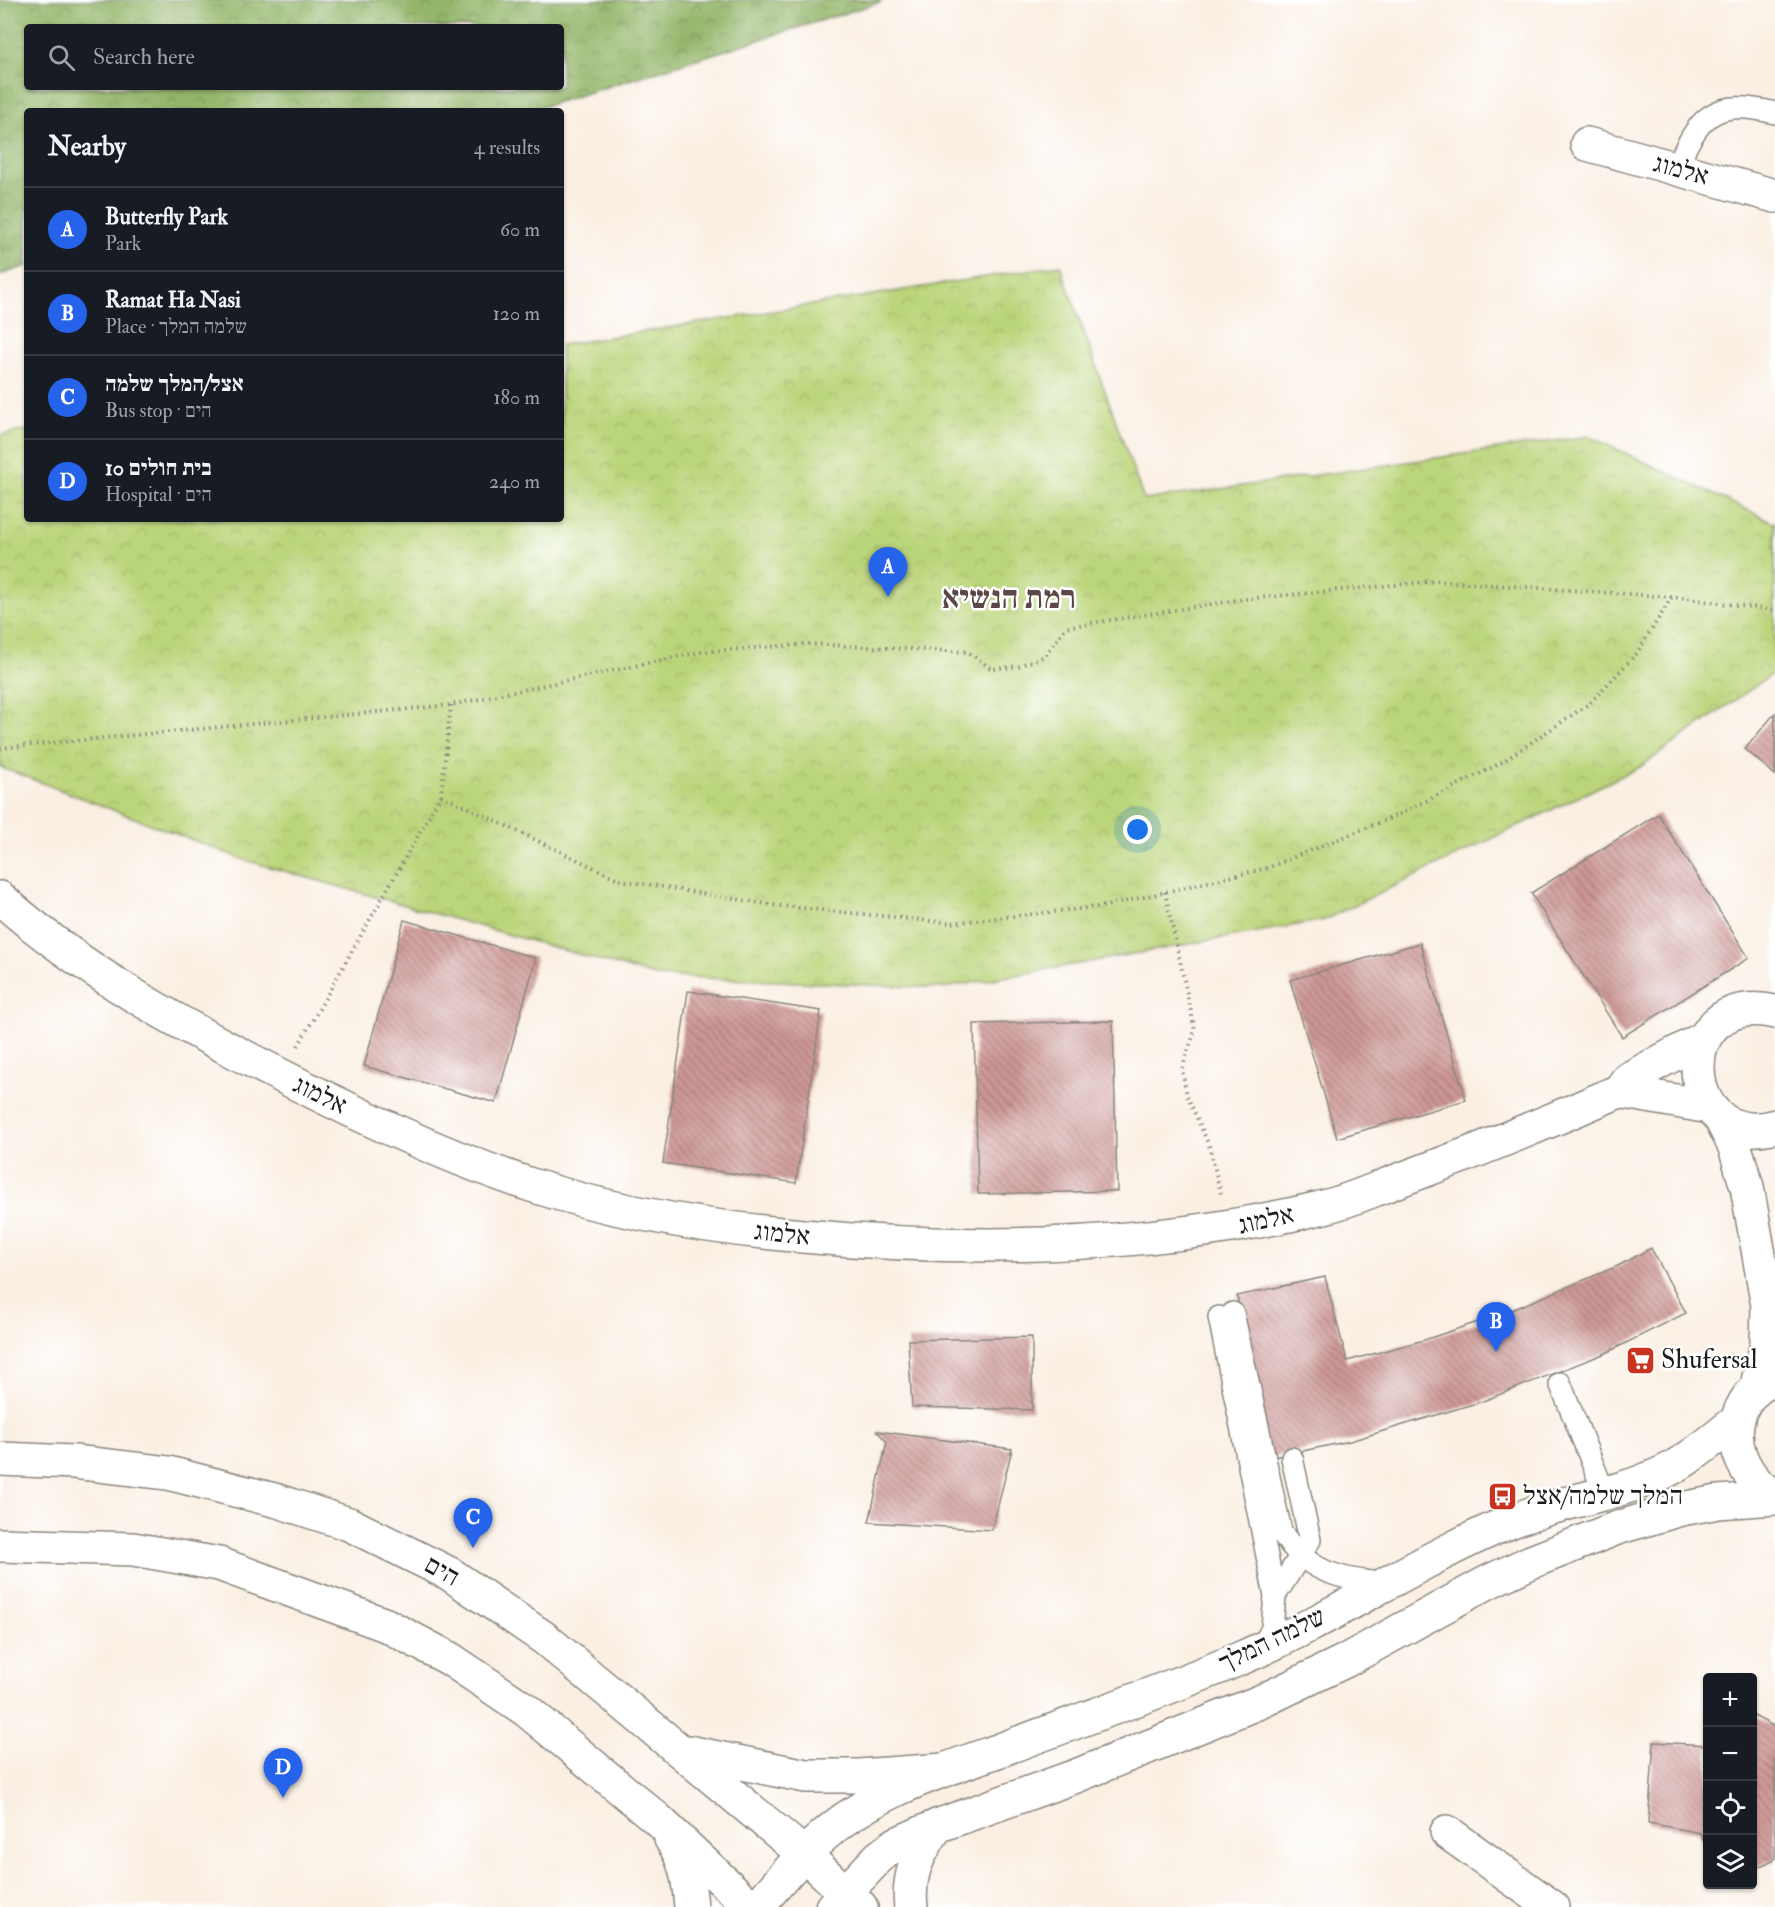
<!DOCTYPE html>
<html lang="en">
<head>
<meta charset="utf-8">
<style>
  body { margin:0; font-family:"IM FELL Double Pica","Frank Ruhl Libre",serif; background:#242831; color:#f1f3f6 }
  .controls { position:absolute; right:18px; bottom:18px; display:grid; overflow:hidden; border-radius:6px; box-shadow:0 2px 4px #0004 }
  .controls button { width:54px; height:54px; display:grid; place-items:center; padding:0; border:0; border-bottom:2px solid #363941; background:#171b24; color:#f1f3f6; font:30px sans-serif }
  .you { position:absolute; left:1138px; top:830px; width:21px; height:21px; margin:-15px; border:4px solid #fff; border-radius:50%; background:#1a73e8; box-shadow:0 0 0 9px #1a73e833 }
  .badge { display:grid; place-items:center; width:39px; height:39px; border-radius:50%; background:#2563eb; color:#fff; font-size:20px; font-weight:700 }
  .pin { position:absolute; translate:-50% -50px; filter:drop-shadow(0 2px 3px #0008) }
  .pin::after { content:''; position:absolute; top:32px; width:21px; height:18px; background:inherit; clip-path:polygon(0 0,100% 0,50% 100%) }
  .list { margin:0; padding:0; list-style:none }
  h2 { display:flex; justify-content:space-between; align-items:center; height:78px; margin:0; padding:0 24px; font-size:26px }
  h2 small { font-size:20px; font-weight:400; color:#9ea1a6 }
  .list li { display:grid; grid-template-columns:39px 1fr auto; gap:18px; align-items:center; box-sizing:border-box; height:84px; padding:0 24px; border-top:2px solid #363941 }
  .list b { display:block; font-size:22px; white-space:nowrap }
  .list p { margin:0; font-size:20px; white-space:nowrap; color:#9ea1a6 }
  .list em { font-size:20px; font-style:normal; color:#9ea1a6 }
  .icon { flex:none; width:33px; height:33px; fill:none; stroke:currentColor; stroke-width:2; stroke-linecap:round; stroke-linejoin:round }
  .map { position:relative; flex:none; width:1775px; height:1907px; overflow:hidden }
  .search { position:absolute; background:#171b24; box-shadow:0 2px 4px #0004; left:24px; top:24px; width:540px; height:66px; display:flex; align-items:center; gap:15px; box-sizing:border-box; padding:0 21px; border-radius:6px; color:#9ea1a6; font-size:22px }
  .panel { position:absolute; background:#171b24; box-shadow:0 2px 4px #0004; left:24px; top:108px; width:540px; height:414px; border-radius:6px }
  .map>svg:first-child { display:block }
  .forest { fill:url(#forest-crowns); stroke:#586943; stroke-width:1.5; fill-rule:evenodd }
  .park { fill:url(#park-crowns); stroke:#6c784b; stroke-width:1.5 }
  .building { fill:url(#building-back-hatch) }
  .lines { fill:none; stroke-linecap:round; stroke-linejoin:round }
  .lane-casing { stroke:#8b867f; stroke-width:24 }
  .street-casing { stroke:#8b867f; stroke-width:36 }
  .secondary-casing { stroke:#8b867f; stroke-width:36 }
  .primary-casing { stroke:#8b867f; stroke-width:36 }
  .path { stroke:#8b867f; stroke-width:4; stroke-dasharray:1.5 4.5; stroke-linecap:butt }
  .lane { stroke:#fff; stroke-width:21 }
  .street { stroke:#fff; stroke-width:33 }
  .secondary { stroke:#fff; stroke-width:33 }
  .primary { stroke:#fff; stroke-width:33 }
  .labels { text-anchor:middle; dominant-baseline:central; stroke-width:5; stroke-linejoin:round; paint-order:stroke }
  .street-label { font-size:26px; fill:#1c1c1c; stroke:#fff }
  .poi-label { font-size:26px; fill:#1c1c1c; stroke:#fff; text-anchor:start }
  .district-label { font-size:32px; font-weight:bold; fill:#5a4746; stroke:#fff }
</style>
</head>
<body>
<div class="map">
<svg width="1775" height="1907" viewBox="0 0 1775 1907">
  <defs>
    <pattern id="forest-crowns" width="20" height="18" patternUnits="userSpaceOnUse" patternTransform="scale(1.5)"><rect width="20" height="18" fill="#94b66a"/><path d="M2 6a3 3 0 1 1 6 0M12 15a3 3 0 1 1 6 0" fill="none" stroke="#789356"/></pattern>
    <pattern id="park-crowns" width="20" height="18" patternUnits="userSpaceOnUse" patternTransform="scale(1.5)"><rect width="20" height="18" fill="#bbd57a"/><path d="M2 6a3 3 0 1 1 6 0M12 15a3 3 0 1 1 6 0" fill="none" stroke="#a0b669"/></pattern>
    <pattern id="building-back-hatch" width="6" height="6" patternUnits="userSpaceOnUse" patternTransform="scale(1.5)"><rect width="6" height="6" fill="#cd9895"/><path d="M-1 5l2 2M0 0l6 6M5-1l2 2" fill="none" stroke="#a67b79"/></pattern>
  </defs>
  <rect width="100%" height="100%" fill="#fff"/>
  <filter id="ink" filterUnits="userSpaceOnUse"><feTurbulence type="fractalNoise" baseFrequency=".0167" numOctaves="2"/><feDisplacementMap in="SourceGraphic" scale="12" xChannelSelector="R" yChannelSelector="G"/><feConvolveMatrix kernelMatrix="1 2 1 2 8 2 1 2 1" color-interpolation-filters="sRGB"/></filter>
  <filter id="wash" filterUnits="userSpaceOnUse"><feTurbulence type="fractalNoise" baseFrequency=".008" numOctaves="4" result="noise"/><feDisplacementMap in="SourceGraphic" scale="24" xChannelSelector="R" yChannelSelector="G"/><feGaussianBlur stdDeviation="1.35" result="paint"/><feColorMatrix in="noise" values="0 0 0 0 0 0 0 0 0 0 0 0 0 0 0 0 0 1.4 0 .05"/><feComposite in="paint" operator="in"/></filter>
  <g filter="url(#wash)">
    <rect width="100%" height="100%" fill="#faefe2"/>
    <path class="forest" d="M0 0H880L881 2 529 111H27V266L0 275ZM27 27H561V87H27Z"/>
    <path class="park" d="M1060 265 1144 500 1589 436 1775 523V672L1640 767 1324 920 943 988 655 976 245 860 0 767V435L27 430V519H561V345Z"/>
    <g id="blocks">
      <path class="building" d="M1775 713V775L1745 749Z
        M1658 814 1749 958 1622 1037 1531 893Z
        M404 920 536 958 496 1103 364 1066Z
        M1420 943 1466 1100 1337 1138 1290 980Z
        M688 991 821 1011 796 1183 663 1163Z
        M1113 1021 1117 1191 978 1194 974 1024Z
        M1651 1248 1686 1313 1606 1353 1483 1401 1350 1441 1269 1458 1237 1296 1325 1277 1347 1361 1424 1340 1502 1314 1618 1266Z
        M1032 1337V1410L912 1407 908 1340Z
        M877 1431 1012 1449 992 1530 869 1522 887 1442Z
        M1752 1715 1775 1727V1859L1752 1870Z
        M1654 1742 1708 1745V1850L1700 1833 1648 1823Z"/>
    </g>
  </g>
  <g filter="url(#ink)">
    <use href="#blocks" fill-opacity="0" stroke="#8b867f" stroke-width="1.5"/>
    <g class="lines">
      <defs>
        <path id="lane" d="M1676 169C1699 115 1714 98 1775 113
          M1233 1313 1281 1531C1305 1571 1340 1580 1384 1583
          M1219 1317 1275 1596 1272 1628 1262 1648
          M1560 1383 1604 1492
          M1275 1596 1310 1540 1292 1458"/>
        <path id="street" d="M1587 144 1775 196
          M0 898C81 970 174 1021 270 1070 354 1113 441 1155 531 1185 619 1214 711 1228 803 1236 974 1252 1152 1249 1320 1208 1348 1202 1375 1189 1402 1179 1475 1152 1547 1123 1619 1091L1628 1079 1704 1038
          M1775 1012C1668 987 1677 1154 1775 1126
          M1619 1091 1710 1107
          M1720 1117 1735 1147 1747 1187 1768 1306 1767 1343 1756 1390
          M1447 1832 1552 1907"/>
        <path id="secondary" d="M1775 1378C1719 1401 1728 1470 1775 1497
          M757 1907C787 1873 817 1835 857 1811 900 1784 952 1767 1000 1750 1080 1720 1161 1692 1239 1659 1333 1619 1417 1560 1512 1521 1560 1501 1613 1496 1660 1474 1689 1461 1713 1439 1738 1420
          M832 1907 879 1857 896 1844 937 1826 1076 1776 1262 1701 1345 1661 1488 1582 1531 1562 1617 1528 1681 1509 1718 1502 1775 1498"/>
        <path id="primary" d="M0 1459 74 1462 168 1473 278 1501 349 1524 450 1574 544 1638 804 1854 861 1907
          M0 1545 133 1549 219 1564 386 1625 450 1659 526 1710 656 1818 751 1907
          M688 1752 806 1776H858L945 1770
          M671 1839C686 1860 689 1882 691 1907
          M911 1907C907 1874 919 1852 937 1826"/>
      </defs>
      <use href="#lane" class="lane-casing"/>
      <use href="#street" class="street-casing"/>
      <use href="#secondary" class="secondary-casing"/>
      <use href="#primary" class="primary-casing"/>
      <path class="path" d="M0 748 451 705 700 652 808 644 968 652 992 669 1019 666 1045 656 1066 627 1245 599 1437 581 1672 597 1775 610
        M441 795 620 880 772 905 951 923 1106 906 1267 868 1398 815 1499 764 1590 703 1637 653 1672 597
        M1165 892 1195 1030 1182 1069 1187 1096 1209 1145 1221 1194
        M298 1046 441 795 451 705"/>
      <use href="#lane" class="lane"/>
      <use href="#street" class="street"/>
      <use href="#secondary" class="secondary"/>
      <use href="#primary" class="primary"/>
    </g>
  </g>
  <defs>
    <symbol id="supermarket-square" viewBox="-11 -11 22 22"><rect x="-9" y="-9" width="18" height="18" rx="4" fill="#c8321e" stroke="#fff"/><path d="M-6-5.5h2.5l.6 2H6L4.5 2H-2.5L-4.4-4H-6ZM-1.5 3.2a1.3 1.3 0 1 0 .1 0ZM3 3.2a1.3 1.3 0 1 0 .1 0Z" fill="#fff"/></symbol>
    <symbol id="bus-square" viewBox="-11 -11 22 22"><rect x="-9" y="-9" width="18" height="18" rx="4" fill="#c8321e" stroke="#fff"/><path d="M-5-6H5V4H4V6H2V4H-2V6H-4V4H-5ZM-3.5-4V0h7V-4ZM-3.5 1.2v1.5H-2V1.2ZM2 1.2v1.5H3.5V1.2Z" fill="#fff"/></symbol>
  </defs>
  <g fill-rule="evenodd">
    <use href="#supermarket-square" x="1624" y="1344" width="33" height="33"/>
    <use href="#bus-square" x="1486" y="1480" width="33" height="33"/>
  </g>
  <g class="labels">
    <g class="street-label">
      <text transform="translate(1681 170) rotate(15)">אלמוג</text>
      <text transform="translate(320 1095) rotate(26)">אלמוג</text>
      <text transform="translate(1266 1220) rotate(-12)">אלמוג</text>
      <text transform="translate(782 1234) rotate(6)">אלמוג</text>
      <text transform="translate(442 1571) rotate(29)">הים</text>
      <text transform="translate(1272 1640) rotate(-26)">שלמה המלך</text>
    </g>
    <g class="poi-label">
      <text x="1661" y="1360">Shufersal</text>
      <text x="1523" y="1496">המלך שלמה/אצל</text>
    </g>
    <g class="district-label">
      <text x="1009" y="598">רמת הנשיא</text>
    </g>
  </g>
</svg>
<div class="controls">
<button>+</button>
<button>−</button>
<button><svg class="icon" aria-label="locate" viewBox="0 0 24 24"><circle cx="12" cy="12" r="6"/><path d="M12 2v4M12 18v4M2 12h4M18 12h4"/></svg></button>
<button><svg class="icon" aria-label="layers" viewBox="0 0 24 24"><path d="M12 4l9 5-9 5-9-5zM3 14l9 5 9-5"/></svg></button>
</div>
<div class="you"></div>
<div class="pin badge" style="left:888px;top:597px">A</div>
<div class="pin badge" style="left:1496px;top:1352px">B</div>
<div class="pin badge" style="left:473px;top:1548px">C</div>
<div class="pin badge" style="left:283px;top:1798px">D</div>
<div class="search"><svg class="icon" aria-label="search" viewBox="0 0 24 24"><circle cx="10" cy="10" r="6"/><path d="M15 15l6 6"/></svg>Search here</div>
<section class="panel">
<h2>Nearby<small>4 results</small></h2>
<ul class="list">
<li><span class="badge">A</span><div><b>Butterfly Park</b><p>Park</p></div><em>60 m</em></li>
<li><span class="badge">B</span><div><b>Ramat Ha Nasi</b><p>Place · שלמה המלך</p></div><em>120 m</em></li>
<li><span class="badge">C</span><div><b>אצל/המלך שלמה</b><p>Bus stop · הים</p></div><em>180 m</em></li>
<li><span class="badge">D</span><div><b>בית חולים 10</b><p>Hospital · הים</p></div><em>240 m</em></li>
</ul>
</section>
</div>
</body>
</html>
